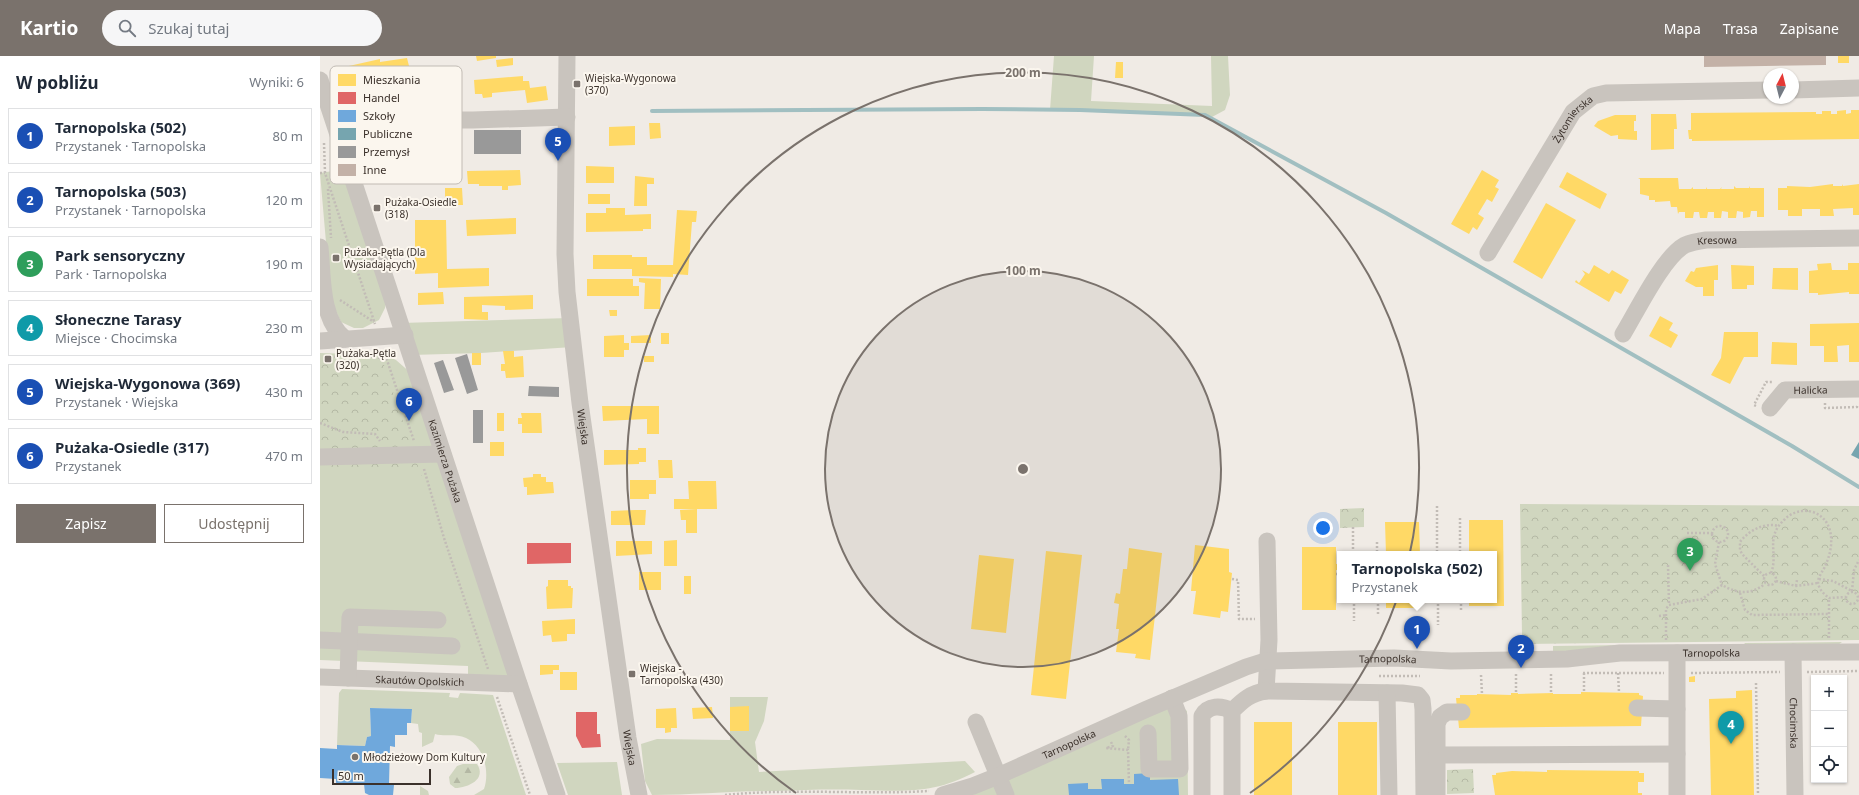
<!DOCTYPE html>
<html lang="pl">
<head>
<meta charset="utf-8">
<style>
  body { margin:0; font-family:"Noto Sans",sans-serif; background:#f6f6f7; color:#1f2937 }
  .controls { position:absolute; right:12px; bottom:12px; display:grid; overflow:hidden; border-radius:0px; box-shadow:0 1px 3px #0004 }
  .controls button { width:36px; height:36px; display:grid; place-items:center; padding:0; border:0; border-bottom:1px solid #e0e1e3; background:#fff; color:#1f2937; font:20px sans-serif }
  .compass { position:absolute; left:1443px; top:12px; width:36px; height:36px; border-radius:50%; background:#fff; box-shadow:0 1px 3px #0004; rotate:7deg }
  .scale { position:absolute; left:12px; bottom:10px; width:99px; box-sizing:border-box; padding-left:4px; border:2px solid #3b312b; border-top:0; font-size:11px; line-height:14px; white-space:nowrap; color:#3b312b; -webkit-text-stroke:3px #fbf6ee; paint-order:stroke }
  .you { position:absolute; left:1003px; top:472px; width:14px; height:14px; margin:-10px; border:3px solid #fff; border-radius:50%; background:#1a73e8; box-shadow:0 0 0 6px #1a73e833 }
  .badge { display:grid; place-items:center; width:26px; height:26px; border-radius:50%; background:#7a726c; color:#fff; font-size:13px; font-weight:700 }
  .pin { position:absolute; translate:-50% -33px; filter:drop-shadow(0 1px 2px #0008) }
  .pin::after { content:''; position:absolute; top:21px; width:14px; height:12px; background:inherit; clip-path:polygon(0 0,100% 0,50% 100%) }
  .popup { position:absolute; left:1017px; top:495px; width:160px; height:52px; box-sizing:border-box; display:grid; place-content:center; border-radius:0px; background:#fff; filter:drop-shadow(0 1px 3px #0005); font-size:13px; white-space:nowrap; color:#747a83 }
  .popup b { font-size:15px; color:#1f2937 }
  .popup::after { content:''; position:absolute; left:50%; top:100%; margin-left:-8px; border:8px solid transparent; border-top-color:#fff }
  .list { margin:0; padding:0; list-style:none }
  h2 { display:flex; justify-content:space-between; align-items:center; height:52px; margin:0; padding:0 16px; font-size:17px }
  h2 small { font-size:13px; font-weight:400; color:#747a83 }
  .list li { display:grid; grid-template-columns:26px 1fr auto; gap:12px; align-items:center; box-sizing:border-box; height:56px; margin:0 8px 8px; padding:0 8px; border:1px solid #e0e1e3; border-radius:0px }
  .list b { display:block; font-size:15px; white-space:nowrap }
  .list p { margin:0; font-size:13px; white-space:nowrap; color:#747a83 }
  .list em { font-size:13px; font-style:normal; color:#747a83 }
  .actions { display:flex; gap:8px; padding:12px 16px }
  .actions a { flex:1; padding:9px 0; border:1px solid #7a726c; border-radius:0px; text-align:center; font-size:14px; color:#7a726c }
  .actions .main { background:#7a726c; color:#fff }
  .icon { flex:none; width:22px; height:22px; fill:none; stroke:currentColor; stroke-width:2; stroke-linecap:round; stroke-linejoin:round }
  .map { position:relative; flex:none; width:1539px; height:739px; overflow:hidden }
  header { display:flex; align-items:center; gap:24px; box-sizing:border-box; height:56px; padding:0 20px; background:#7a726c; color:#fff }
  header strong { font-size:19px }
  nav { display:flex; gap:22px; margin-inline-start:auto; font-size:14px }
  .search { width:280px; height:36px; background:#f6f6f7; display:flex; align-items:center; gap:10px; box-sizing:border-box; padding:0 14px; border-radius:22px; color:#747a83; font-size:15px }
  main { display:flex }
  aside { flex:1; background:#fff }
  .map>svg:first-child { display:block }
  .grass { fill:#d0d6bf }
  .forest { fill:url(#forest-firs) }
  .park { fill:url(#park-crowns) }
  .homes { fill:#ffd966 }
  .shops { fill:#e06666 }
  .schools { fill:#6fa8dc }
  .public { fill:#76a5af }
  .industry { fill:#999 }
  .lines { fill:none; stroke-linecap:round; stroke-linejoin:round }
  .stream { stroke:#a1bfc1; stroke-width:4 }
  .building { fill:#c3b1a7 }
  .path { stroke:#c2bcb6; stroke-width:2.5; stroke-dasharray:2 2; stroke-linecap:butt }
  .minor { stroke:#c9c4be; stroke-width:17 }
  .ring { fill:none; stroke:#7a726c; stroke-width:2 }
  .poi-dot { fill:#7a726c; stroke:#fbf6ee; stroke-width:1.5 }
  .labels { text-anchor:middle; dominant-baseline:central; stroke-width:4; stroke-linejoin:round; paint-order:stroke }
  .poi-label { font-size:10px; fill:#3b312b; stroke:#fbf6ee; text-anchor:start }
  .street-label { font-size:10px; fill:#3b312b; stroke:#fbf6ee }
  .key { fill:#fbf6ee; stroke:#c1bbb4; stroke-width:1 }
  .key-label { font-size:11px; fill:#3b312b }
  .centre { fill:#7a726c; stroke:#fbf6ee; stroke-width:2 }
  .ring-label { font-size:12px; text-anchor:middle; font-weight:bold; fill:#7a726c; stroke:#fbf6ee; stroke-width:4; stroke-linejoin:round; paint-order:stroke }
</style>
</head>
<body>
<header>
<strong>Kartio</strong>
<div class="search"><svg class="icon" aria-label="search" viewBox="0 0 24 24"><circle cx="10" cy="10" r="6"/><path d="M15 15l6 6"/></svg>Szukaj tutaj</div>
<nav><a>Mapa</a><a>Trasa</a><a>Zapisane</a></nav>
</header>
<main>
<aside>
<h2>W pobliżu<small>Wyniki: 6</small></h2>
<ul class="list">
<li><span class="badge" style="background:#1a4fb4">1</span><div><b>Tarnopolska (502)</b><p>Przystanek · Tarnopolska</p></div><em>80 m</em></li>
<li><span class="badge" style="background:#1a4fb4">2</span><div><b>Tarnopolska (503)</b><p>Przystanek · Tarnopolska</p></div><em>120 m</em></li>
<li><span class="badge" style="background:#2e9e5b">3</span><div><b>Park sensoryczny</b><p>Park · Tarnopolska</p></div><em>190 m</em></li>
<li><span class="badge" style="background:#0f9aa8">4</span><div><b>Słoneczne Tarasy</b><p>Miejsce · Chocimska</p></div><em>230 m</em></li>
<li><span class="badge" style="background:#1a4fb4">5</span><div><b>Wiejska-Wygonowa (369)</b><p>Przystanek · Wiejska</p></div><em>430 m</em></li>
<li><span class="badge" style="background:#1a4fb4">6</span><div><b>Pużaka-Osiedle (317)</b><p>Przystanek</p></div><em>470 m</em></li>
</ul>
<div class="actions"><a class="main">Zapisz</a><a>Udostępnij</a></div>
</aside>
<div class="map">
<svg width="1539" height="739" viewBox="0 0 1539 739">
  <defs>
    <pattern id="forest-firs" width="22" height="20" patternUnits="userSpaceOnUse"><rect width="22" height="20" fill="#d0d6bf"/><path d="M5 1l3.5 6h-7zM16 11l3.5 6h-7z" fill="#b4b8a4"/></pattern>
    <pattern id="park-crowns" width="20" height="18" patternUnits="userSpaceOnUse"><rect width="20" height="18" fill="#d0d6bf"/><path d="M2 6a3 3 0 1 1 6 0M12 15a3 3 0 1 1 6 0" fill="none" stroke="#b4b8a4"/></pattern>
  </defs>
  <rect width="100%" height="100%" fill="#f0ebe5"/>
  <path class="grass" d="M734 0H774L771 45 892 50 891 0H908L910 39 905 54 892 61 872 58 730 54Z
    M26 113 69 230 65 252 59 264 43 272H34L21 266 11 244 0 117Z
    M250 262 253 291 161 297 91 299 81 267Z
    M0 297 65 299 76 304 100 325 199 628 148 627V610L0 604Z
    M1522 586 1514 592H1430L1424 587Z
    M1305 589 1233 599V590Z
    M22 633 130 637 129 641 138 642 140 637 173 639 206 739H154L164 733C170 716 164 690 146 682 135 677 125 681 115 678L113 686 102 691V677L99 676 98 668 91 667 92 653 50 652 51 680 47 681 45 690 17 689 19 637Z
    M410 641H448L444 665 435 686 439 716 645 705 655 716C614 738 585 735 541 734 512 733 484 734 456 735 414 735 373 739 332 739L325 725 321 688 337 683 410 684V675H429V651H410Z
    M852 642 867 655 868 739H623Z
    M297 706 302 739H248L237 707Z
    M100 730 108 735 109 739H100Z"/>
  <path class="forest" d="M143 708H157C167 723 148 732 135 732L130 728 129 721 137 710Z"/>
  <path class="park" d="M48 303 63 306 100 416 104 424 101 425 96 411 0 414V304Z
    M1200 448 1539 450V584L1203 588 1199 585 1202 580Z
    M1044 452V471L1020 472V453Z
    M1153 713 1154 737 1127 738V714Z"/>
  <path class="homes" d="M156 0H176V2L157 5Z
    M1518 0H1529V7H1518Z
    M87 2 90 14 63 18 61 14 23 23 20 12 60 3V6Z
    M193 2V9L177 11 176 4Z
    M796 6H803V22H795Z
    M203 20V25H209L210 32 226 30 228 44 207 47 205 34 172 37V41L163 42 162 38H155L154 24Z
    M68 28 69 37 53 38 52 30Z
    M46 31 47 37 42 38 43 48 27 50 25 33Z
    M1526 54V58L1531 57V54H1539V83L1372 85V83H1369L1368 74H1371V57L1496 56V58H1502V55H1511V58H1517V55Z
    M1331 58H1356L1357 73H1354V93L1331 94Z
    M1295 59H1316V65H1314V75H1317V84L1298 83V79L1291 80 1274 70 1278 65Z
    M329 67H340L341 82 330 83Z
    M315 70V89L289 90V71Z
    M266 110 294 111V127H266Z
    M200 114 201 129 188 130V134H182V130H159V128H148L147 115Z
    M1162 114 1179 124 1175 131 1179 133 1172 146 1167 143 1158 158 1164 162 1157 174 1153 171 1149 178 1131 168Z
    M121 116H136V124L121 125Z
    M1247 116 1287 138 1280 153 1239 131Z
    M315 120 334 122V128H327V150H314Z
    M1318 122H1358L1359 133H1371L1373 131V133H1386V131L1387 133H1400L1402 131 1401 133H1414V130L1416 132H1429L1430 130V132H1444V161H1437V155H1431L1430 161 1423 162V156L1417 155 1416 162H1408V156L1402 155 1401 162H1394V156H1388L1387 162H1380L1379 156H1374L1373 162H1365V156H1359L1358 158 1357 151H1351L1350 145 1335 146V144H1329V140L1320 138V123Z
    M1513 128V130H1522L1523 128V130L1539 128V159H1533V152L1513 153 1514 160H1500V153H1482V160H1468V154H1458V132H1467V130L1490 131Z
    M125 132H142L143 149H125Z
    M268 138H290V148H268Z
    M1226 147 1256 164 1222 223 1193 206Z
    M286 152H305V159L331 158V173H323V175L266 176V157H286Z
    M357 154 377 155 376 166H372L368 219 353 218V221L312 220V213H273V199H312V201H327V209H353Z
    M196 162V178L147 180 146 164Z
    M95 164H126L127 213 169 212V230L118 232V217L95 218Z
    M1511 207 1512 214H1528V207H1539V238H1529V236L1498 239V237H1489V215L1498 214 1497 208Z
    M1274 209 1289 218 1292 214 1309 224 1301 238 1295 235 1289 246 1255 226 1256 224 1259 227 1265 218 1262 214 1269 218Z
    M1398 209V224H1394V240H1383V231H1376L1365 225 1371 215 1374 216 1376 212Z
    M1411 209 1434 210V229H1427V233H1412Z
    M1453 212H1478V234L1452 233Z
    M319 222 341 223 340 253H324L325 227 319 226Z
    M267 223H313V230H319V240H267Z
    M123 236 124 248 98 249V237Z
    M213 239V253L185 254V250L162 249V256H168V264L144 263V241Z
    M289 254H297V260H290Z
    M1340 260 1353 267 1349 274 1358 279 1351 292 1329 280Z
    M1539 267V306H1529V289L1517 290 1518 306H1504V290H1490V268Z
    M1404 276H1438V301H1424L1410 328 1391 319 1401 302Z
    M341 277H349V288H341Z
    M304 279V287H309V294H304V301H284V280Z
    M331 279V287H311V280Z
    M1452 286 1477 287V309L1451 308Z
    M183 295H194V301L203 300 204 321 186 322 185 315H181V308H185Z
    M152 297H161V309H152Z
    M324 300H334V306H324Z
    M282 350H339V378H327V363L283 365Z
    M177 357H184V375H177Z
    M201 357H221L222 377H202V368H198V362H202Z
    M170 386H184V400H170Z
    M318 392H326V406H319V408L284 409V394H318Z
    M338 404H352L353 422H339Z
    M213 418H221V421H226V426H233L234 437 207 439V431H204L203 422 213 421Z
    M310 424H336V438H329V443H310Z
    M368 425H396L397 453H354V443H369Z
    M377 453V477H366V464H361L360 454Z
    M315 454H326L325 469H291V455Z
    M1149 464H1183L1184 550H1149V544H1174V498H1149Z
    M1065 466H1099L1100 498H1066Z
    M357 484V510H344V485Z
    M296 485H332V498L296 500Z
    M875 489 909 493V516L912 517 908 556 901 555 900 562 873 558 876 535H871Z
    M982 491H1016V508H1019V514H1016V554H982Z
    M809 492 842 497 830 604 815 602 816 598 796 596 799 573H796L799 548 794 547 796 537 800 538 803 513H807Z
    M726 495 762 499 746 643 711 639Z
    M659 499 694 503 686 577 651 573Z
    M319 516H341V534H319Z
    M364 520H371V538H364Z
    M228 524H248V530H251V532H253L252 552 227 553 226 531 228 530Z
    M1066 544H1100V552H1066Z
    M255 563V578H247V585L232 586 231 579 223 580 222 565Z
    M220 609H239V614H233V618L220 619Z
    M240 616H257V634H240Z
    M1375 620V626H1369V621Z
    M1432 634 1434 739H1391L1389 643 1416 642V635Z
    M1261 636 1319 637V639L1323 640 1321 670 1139 672 1136 642H1140V639H1157V638L1191 639V637H1198V638L1233 637V638H1261Z
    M429 650V675H410V651Z
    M392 651 393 662 373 663 372 652Z
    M356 652 357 672H351V676L345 677V672H336V653Z
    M934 666H972V739H934Z
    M1018 666H1057V739H1018Z
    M1227 714 1319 715V717H1324V726H1318V737H1322V739H1175L1172 719H1176V717L1192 715 1227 716Z"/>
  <path class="shops" d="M207 487H251V507L207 508Z
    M256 656H277V678H280L281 691 262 692 256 680Z"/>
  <path class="schools" d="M50 652 92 653 91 667H87V679H75V691L70 690 69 728 74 729 73 739H49L45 737 44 728 16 727V723L0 722V692L17 693V689L45 690 47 681 51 680Z
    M830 717V724L858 723 859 739H749L748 728 768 727V733H782L781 723H804V728H814V718Z"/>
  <path class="public" d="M1539 386V403L1531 399Z"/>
  <path class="industry" d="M154 74H201V98H154Z
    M63 80H125L126 110H64Z
    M147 298 158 334 147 338 135 302Z
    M123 304 134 334 124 337 114 307Z
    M209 330 239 331V341L208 340Z
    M153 354H163V387H153Z"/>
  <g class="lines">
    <path class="stream" d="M332 55 662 53 760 54 885 59 1066 157 1472 390 1539 431"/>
  </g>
  <path class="building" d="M1384 0H1506V9L1384 11Z"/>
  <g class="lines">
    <path class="path" d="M4 87 5 117 55 268
      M0 117H5
      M8 133 11 182
      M20 244 54 266
      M64 295 94 385
      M10 301 48 300 66 303
      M1505 347V352L1537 351V348
      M1436 350 1434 349 1446 326H1452
      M0 367 23 376 55 378 60 385
      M104 413 124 482 168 613
      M1117 450V498
      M1140 462V498
      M1392 478a8 8 0 1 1 16 0a8 8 0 1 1-16 0Z
      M1033 471V498
      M1367 477H1392
      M1057 486V498
      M1399 486 1395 508 1402 529
      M1348 509 1349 549
      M1444 523a6 6 0 1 1 12 0a6 6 0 1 1-12 0Z
      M1451 517C1459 497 1444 482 1465 463 1472 456 1483 453 1493 456 1515 464 1514 490 1506 508 1504 514 1499 519 1498 525 1498 533 1504 538 1509 542L1526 541
      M1016 518H1020
      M1444 520 1422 498 1420 494V486C1428 475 1444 466 1459 470
      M912 523 918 524 919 563H935
      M1499 523 1513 525 1532 535
      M1456 525 1476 530 1498 527
      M1476 530 1477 524
      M1532 535 1534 514 1539 504
      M1526 542a6 6 0 1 1 12 0a6 6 0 1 1-12 0Z
      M1420 537 1425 554 1432 559 1509 558
      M1034 544V565
      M1058 544V558
      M1118 544V569
      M1141 544V555
      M1339 560 1346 559
      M1509 582V542
      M1346 584V553L1349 549 1382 543 1402 529C1418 538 1430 539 1445 528
      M1487 616 1539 615
      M1263 617H1344
      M1264 617V636
      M1298 617 1299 636
      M1371 617 1460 616
      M1196 618V637
      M1231 618V637
      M1161 619 1162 638
      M1059 620H1100
      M1436 627 1438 739
      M177 641 210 739
      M805 680 809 684 808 694
      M791 686 793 690 786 692 808 694 809 728
      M405 739C472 732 542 739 609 735"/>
    <g class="minor">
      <path id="s1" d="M247 0 245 198 247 236 260 347 308 682 319 739"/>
      <path id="s2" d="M0 24 199 628 237 739"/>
      <path d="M1473 34 1539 32"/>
      <path d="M14 64H153L247 61"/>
      <path d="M0 191C3 220 0 263 25 283"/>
      <path id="s3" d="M1168 197 1253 56 1273 40 1286 37 1449 34"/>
      <path id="s4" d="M1303 278C1317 255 1343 201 1365 189 1372 186 1379 185 1386 184L1539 182"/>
      <path d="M0 285 85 279"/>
      <path id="s5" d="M1450 352 1465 334 1539 333"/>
      <path d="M0 401 123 398"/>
      <path d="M947 485 949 584 946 635 1082 637 1098 639 1102 644 1103 653 1104 739"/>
      <path d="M0 584 132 590"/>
      <path id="s6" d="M1473 596 1475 739"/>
      <path id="s7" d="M0 621 199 628"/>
      <path d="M28 622 30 561 118 564"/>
      <path d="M1067 637 1069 739"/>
      <path d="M1317 652 1357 653"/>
      <path d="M656 666 686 739"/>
      <path d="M828 677 829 713H860L859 660 852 642"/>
      <path d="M1117 699 1357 698"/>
      <path id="s8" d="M623 739 653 730 678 720 827 653 926 611 945 605 1074 602 1131 605 1247 603 1300 597 1539 596"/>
      <path d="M882 739V660C888 649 901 649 912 655"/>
      <path d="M912 739V655C923 644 931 637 946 635"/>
      <path d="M1117 739V668L1120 661 1127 656H1142"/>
      <path d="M1357 739V597"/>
    </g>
  </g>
  <circle cx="703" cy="413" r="198" fill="#7a726c" fill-opacity=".12"/>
  <g class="ring">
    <circle cx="703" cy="413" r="198"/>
    <path d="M476 737A396 396 0 1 1 930 737"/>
  </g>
  <g class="poi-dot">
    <rect x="253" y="24" width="8" height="8" rx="2"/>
    <rect x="53" y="148" width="8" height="8" rx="2"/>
    <rect x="12" y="198" width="8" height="8" rx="2"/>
    <rect x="4" y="299" width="8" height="8" rx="2"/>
    <rect x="308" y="614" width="8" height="8" rx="2"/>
    <circle cx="35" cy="701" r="4"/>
  </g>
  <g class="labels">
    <g class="poi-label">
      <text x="265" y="22">Wiejska-Wygonowa<tspan x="265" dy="12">(370)</tspan></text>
      <text x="65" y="146">Pużaka-Osiedle<tspan x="65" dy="12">(318)</tspan></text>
      <text x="24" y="196">Pużaka-Pętla (Dla<tspan x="24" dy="12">Wysiadających)</tspan></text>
      <text x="16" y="297">Pużaka-Pętla<tspan x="16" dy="12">(320)</tspan></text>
      <text x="320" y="612">Wiejska -<tspan x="320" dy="12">Tarnopolska (430)</tspan></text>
      <text x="43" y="701">Młodzieżowy Dom Kultury</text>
    </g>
    <g class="street-label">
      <text stroke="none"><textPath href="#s3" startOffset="159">Żytomierska</textPath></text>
      <text stroke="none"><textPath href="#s4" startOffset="142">Kresowa</textPath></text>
      <text stroke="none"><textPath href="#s5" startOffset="49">Halicka</textPath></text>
      <text stroke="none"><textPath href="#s1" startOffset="372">Wiejska</textPath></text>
      <text stroke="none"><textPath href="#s2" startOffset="401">Kazimierza Pużaka</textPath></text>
      <text stroke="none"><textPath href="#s8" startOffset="796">Tarnopolska</textPath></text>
      <text stroke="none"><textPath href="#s8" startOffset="472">Tarnopolska</textPath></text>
      <text stroke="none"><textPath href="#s7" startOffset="100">Skautów Opolskich</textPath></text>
      <text stroke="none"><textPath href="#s6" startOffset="71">Chocimska</textPath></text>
      <text stroke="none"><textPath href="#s8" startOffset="136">Tarnopolska</textPath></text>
      <text stroke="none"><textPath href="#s1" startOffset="696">Wiejska</textPath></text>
    </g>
  </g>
  <rect x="10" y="10" width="132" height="118" rx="6" class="key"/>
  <rect x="18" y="18" width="18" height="12" fill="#ffd966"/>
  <rect x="18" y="36" width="18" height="12" fill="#e06666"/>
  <rect x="18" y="54" width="18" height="12" fill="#6fa8dc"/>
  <rect x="18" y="72" width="18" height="12" fill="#76a5af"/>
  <rect x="18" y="90" width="18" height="12" fill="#999"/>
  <rect x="18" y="108" width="18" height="12" fill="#c3b1a7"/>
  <g class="key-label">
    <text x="43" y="28">Mieszkania</text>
    <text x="43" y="46">Handel</text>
    <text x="43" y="64">Szkoły</text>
    <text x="43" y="82">Publiczne</text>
    <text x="43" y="100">Przemysł</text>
    <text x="43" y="118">Inne</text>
  </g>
  <circle cx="703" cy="413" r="6" class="centre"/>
  <g class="ring-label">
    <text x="703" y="21">200 m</text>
    <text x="703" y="219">100 m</text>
  </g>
</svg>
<div class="controls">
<button>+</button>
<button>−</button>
<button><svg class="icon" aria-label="locate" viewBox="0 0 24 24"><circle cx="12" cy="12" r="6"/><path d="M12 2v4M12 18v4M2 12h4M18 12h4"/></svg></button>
</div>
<svg class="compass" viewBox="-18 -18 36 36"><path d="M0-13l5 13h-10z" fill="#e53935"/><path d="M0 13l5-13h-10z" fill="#747a83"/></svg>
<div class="scale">50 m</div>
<div class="you"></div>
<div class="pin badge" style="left:1097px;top:593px;background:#1a4fb4">1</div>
<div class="popup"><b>Tarnopolska (502)</b>Przystanek</div>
<div class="pin badge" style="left:1201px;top:612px;background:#1a4fb4">2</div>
<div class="pin badge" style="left:1370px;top:515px;background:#2e9e5b">3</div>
<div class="pin badge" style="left:1411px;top:688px;background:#0f9aa8">4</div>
<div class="pin badge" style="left:238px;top:105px;background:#1a4fb4">5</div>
<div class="pin badge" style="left:89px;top:365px;background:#1a4fb4">6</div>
</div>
</main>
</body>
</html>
